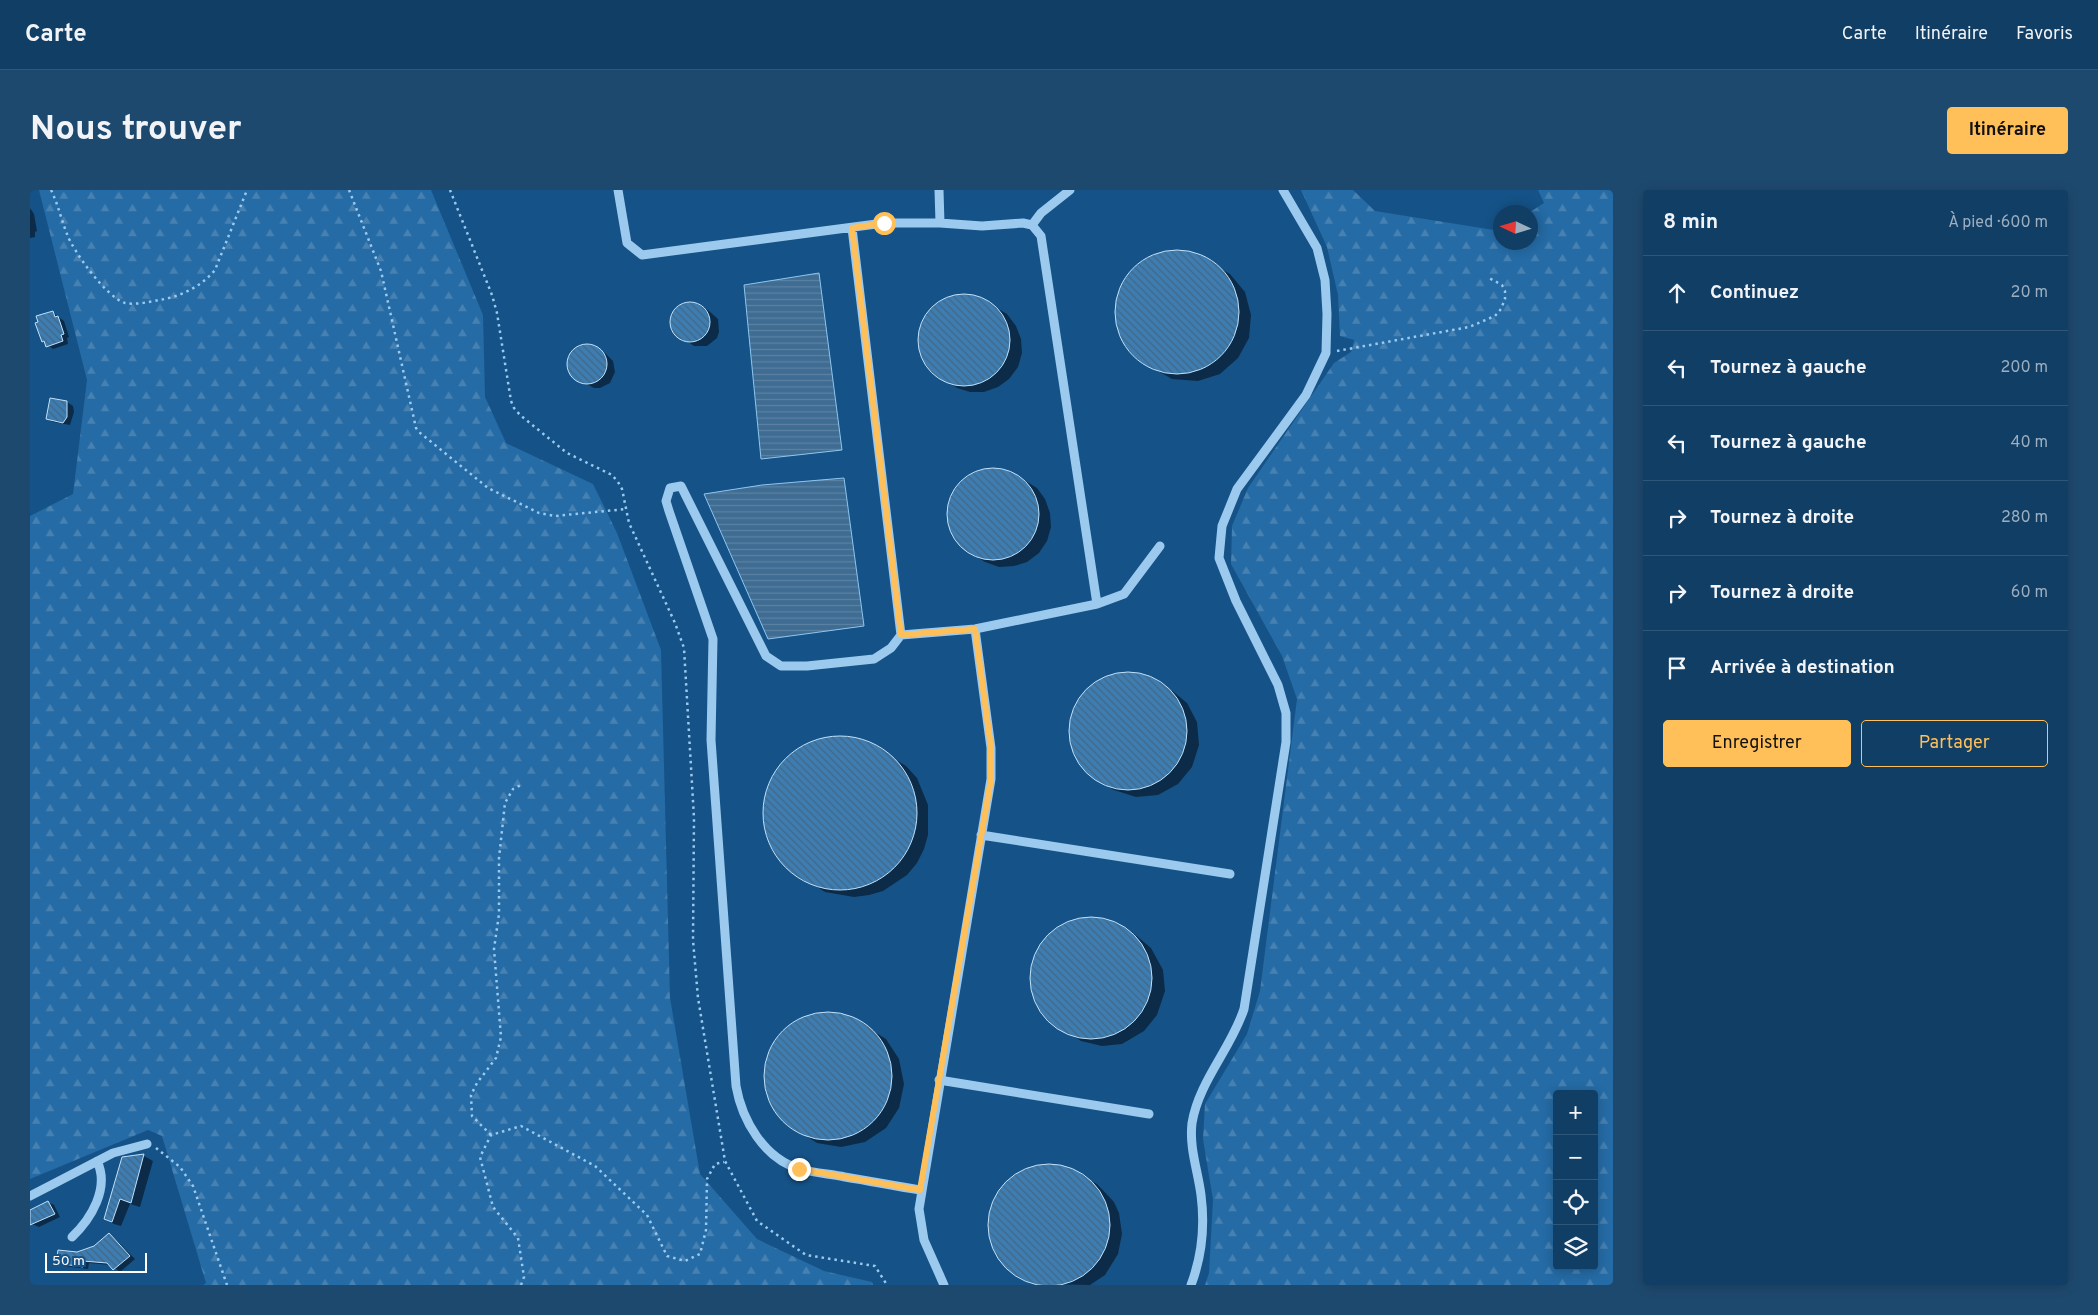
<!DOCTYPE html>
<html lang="fr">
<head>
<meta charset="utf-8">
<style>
  body { margin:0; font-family:Overpass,sans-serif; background:#1e496e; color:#f1f3f6 }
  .controls { position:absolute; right:15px; bottom:15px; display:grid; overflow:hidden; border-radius:5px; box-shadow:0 2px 12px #0003 }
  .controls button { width:45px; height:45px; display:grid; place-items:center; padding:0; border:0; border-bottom:1px solid #305779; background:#103e65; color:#f1f3f6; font:25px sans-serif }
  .compass { position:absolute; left:1463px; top:15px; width:45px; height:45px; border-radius:50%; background:#103e65; box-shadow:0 2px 12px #0003; rotate:274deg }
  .scale { position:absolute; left:15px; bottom:12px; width:102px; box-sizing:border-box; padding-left:5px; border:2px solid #fff; border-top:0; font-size:14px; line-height:18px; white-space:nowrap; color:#fff; -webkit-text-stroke:4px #155287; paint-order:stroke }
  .stop { position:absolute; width:15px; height:15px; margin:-11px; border:4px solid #ffbf59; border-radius:50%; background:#fff }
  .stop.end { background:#ffbf59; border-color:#fff; box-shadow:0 1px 5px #0008 }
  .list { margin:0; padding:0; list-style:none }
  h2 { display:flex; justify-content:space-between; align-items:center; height:65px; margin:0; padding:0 20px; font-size:21px }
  h2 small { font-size:16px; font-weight:400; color:#9caebf }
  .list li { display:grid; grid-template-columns:32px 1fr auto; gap:15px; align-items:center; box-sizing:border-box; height:75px; padding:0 20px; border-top:1px solid #305779 }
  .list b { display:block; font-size:19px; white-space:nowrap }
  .list em { font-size:16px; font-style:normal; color:#9caebf }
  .actions { display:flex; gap:10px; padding:15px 20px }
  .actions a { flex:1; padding:11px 0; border:1px solid #ffbf59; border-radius:5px; text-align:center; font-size:18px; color:#ffbf59 }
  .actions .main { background:#ffbf59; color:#111 }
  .icon { flex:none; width:28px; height:28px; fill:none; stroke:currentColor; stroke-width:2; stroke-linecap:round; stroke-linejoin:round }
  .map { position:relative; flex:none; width:1583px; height:1095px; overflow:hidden; border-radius:5px }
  header { display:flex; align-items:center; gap:30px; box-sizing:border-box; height:70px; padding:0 25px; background:#103e65; border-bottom:1px solid #305779 }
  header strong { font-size:24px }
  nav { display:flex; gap:28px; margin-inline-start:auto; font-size:18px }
  .intro { display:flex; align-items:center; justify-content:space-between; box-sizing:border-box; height:120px; padding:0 30px }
  h1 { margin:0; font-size:35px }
  .button { padding:12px 22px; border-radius:5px; background:#ffbf59; color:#111; font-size:18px; font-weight:700 }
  main { display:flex; gap:30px; padding:0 30px }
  aside { flex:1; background:#103e65; border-radius:5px; box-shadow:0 2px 12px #0003 }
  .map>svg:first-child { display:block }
  .forest { fill:url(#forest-firs); fill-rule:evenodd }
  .water { fill:url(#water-rules); stroke:#8ec6f1 }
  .shadow { fill:#0007 }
  .building { fill:url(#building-back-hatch); stroke:#c1e1fa }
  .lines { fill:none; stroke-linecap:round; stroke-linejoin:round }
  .path { stroke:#9cc9ee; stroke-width:2.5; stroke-dasharray:2.5 4; stroke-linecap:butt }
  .minor { stroke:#9cc9ee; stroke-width:9 }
  .route { stroke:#ffbf59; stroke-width:6 }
</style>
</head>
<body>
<header>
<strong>Carte</strong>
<nav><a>Carte</a><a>Itinéraire</a><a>Favoris</a></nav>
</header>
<div class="intro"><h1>Nous trouver</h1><a class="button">Itinéraire</a></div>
<main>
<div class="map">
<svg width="1583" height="1095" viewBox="0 0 1583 1095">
  <defs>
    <pattern id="forest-firs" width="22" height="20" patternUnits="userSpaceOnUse" patternTransform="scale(1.25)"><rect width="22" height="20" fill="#256ba5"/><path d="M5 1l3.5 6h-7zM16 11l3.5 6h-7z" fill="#4681b2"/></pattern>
    <pattern id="water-rules" width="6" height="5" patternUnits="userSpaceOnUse" patternTransform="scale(1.25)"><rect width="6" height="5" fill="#3f6c93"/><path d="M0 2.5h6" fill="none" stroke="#5c82a3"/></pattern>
    <pattern id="building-back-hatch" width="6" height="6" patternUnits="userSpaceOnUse" patternTransform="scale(1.25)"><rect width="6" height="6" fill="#3d7db1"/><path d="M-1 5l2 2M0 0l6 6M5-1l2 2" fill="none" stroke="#446784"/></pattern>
  </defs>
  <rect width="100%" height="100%" fill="#155287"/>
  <path class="forest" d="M9 0H401L453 125 455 207 476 253 563 294 587 343 631 460 640 808 670 984 727 1049 794 1081 842 1092 843 1095H173L176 1093 132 946 118 940 0 989V326L43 304 57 190Z
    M1271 0H1323L1345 21 1470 41V52H1500V22L1514 13 1508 0H1583V1095H1175L1179 1083 1183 1010 1173 949 1175 914 1217 844 1230 801 1267 509 1252 466 1201 374 1202 336 1218 298 1304 173 1321 162 1324 150 1310 146 1308 105 1297 57ZM1527 904H1564V1076H1527Z"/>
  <path class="water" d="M789 83 812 260 731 269 714 95Z
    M814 288 834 436 738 449 674 304 732 295Z"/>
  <path class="shadow" d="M0 18 4 24 7 41 5 42V47L0 48Z
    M1140 61 1166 64 1200 84 1215 102 1221 125 1219 148 1208 168 1190 184 1168 191 1142 189 1109 170 1100 162 1093 151 1086 129 1088 107 1098 85 1118 68Z
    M938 105 952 109 977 124 986 136 991 149 992 163 988 177 979 189 968 197 954 202H940L927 198 901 181 892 168 889 152 891 137 898 123 909 112 923 106Z
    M657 113 669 115 679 121 688 129 689 142 687 148 677 156H664L644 142 641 137 643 124 651 115Z
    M22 122 34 131 39 147 37 148 38 154 23 159 13 151Z
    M559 155 575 163 583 171 585 182 580 193 570 198H564L543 187 538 175 542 163 552 156Z
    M37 212 43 216 44 222 40 235 23 232 17 229Z
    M967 279 981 282 1007 298 1015 309 1020 323 1021 337 1017 351 1009 363 997 372 984 376 969 377 955 372 942 364 930 355 921 342 917 327 919 311 926 297 937 286 952 280Z
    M1104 484 1125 490 1139 498 1157 513 1167 532 1169 555 1162 577 1148 594 1128 605 1106 607 1084 600 1071 593 1053 578 1043 558 1041 535 1048 513 1062 496 1081 486Z
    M810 547 839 553 876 576 887 588 898 615V645L894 659 887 673 877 685 853 701 839 705 824 707 795 702 757 678 740 653 734 625 740 595 747 581 756 570 767 560 780 553 796 548Z
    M1064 728 1089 735 1102 742 1121 758 1133 780 1135 801 1127 825 1114 841 1092 854 1072 856 1051 851 1018 829 1006 812 1001 787 1007 763 1019 746 1036 734 1048 730Z
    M799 822 822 828 856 849 869 869 874 894 869 918 856 938 835 952 811 957 787 953 753 931 739 911 734 886 740 860 753 840 775 827Z
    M114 966 123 971 110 1017 100 1014 91 1036 84 1034 75 1029 93 968Z
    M1022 975 1042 980 1067 994 1084 1012 1089 1023 1092 1044 1088 1064 1075 1085 1060 1095 1001 1094 988 1087 970 1070 960 1047 959 1034 964 1010 976 993 997 979Z
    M18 1012 24 1015 30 1027 9 1037 0 1033V1021Z
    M79 1044 84 1048 105 1069 90 1082 81 1075 59 1073 58 1079 33 1076 28 1073 65 1057Z"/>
  <path class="building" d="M1085 122a62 62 0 1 1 124 0a62 62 0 1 1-124 0Z
    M888 150a46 46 0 1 1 92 0a46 46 0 1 1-92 0Z
    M640 132a20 20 0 1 1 40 0a20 20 0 1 1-40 0Z
    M23 121 25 127 28 126 34 144 31 145 33 151 16 157 14 151 12 152 5 133 8 132 6 126Z
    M537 174a20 20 0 1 1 40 0a20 20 0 1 1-40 0Z
    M20 208 37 211V227L33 233 16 229Z
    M917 324a46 46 0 1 1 92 0a46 46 0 1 1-92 0Z
    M1039 541a59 59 0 1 1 118 0a59 59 0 1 1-118 0Z
    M733 623a77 77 0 1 1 154 0a77 77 0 1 1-154 0Z
    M1000 788a61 61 0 1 1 122 0a61 61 0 1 1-122 0Z
    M734 886a64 64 0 1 1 128 0a64 64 0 1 1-128 0Z
    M114 964 101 1013 90 1009 82 1032 74 1029 92 967Z
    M958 1035a61 61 0 1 1 122 0a61 61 0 1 1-122 0Z
    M18 1011 25 1024 0 1035V1020Z
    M79 1043 100 1066 83 1080 77 1073 53 1071V1077L26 1073 28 1060 47 1062 64 1056Z"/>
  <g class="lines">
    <path class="path" d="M21 0C28 14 31 29 37 44 43 61 77 108 95 113 106 115 119 112 129 110 150 107 172 96 185 80L217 0
      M319 0 351 81 386 238 389 242 458 298 509 323 525 326 596 319
      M420 0 462 105 467 123 481 211 484 218 490 225 537 263 582 285 588 292 592 299 599 333 645 433 654 458 664 628 663 750 668 808 695 971 727 1031 776 1065 845 1076 857 1095
      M1307 161 1439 137 1465 126 1471 119 1475 109V101L1472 95 1459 88
      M461 945 442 926 441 905 447 893 466 868 471 847 464 759 469 724V668L475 613 483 599 491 595
      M126 958 150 977 163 996 197 1095
      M491 1095 494 1087 488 1048 463 1017 450 967 461 945 491 936 565 976 617 1025 637 1066 655 1071 670 1064 676 1040 677 989 685 974 694 972"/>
    <path class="minor" d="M588 0 597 53 612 65 854 33H910L952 36 993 33 1002 35 1011 46 1067 414
      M909 0 910 33
      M1002 35 1011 23 1040 0
      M822 38 871 445
      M951 645 1200 684
      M909 890 1119 924
      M890 1000C865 996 840 991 815 987 800 984 785 983 770 979 734 969 712 930 706 896L681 550 683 449 639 321 636 311 640 298 651 296 736 466 751 476H777L844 469 861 458 871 445 945 439 1067 414 1094 404 1130 356
      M0 1006 83 963 117 954
      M42 1047C61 1029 80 998 67 971
      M914 1095 894 1050 889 1019 961 589V558L945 439
      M1161 1095C1172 1066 1175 1036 1171 1005 1168 981 1159 958 1162 933 1169 891 1201 859 1214 819L1256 552V523L1248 495 1206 411 1189 368 1192 336 1207 299 1276 205 1296 163 1297 124 1295 90 1287 58 1253 0"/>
  </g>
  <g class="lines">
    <path class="route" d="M769 979 890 1000 961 589V558L945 439 871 445 822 38 854 33"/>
  </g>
</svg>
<div class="controls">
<button>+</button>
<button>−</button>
<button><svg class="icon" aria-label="locate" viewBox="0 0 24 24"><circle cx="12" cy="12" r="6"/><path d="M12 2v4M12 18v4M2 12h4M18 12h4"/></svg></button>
<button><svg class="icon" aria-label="layers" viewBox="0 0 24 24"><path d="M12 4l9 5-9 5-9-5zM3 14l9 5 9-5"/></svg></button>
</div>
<svg class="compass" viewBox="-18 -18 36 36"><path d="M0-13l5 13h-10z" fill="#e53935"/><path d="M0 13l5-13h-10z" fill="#9caebf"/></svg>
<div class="scale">50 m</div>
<div class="stop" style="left:854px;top:33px"></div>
<div class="stop end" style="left:769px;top:979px"></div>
</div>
<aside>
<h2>8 min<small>À pied · 600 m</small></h2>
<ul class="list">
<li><svg class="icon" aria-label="ahead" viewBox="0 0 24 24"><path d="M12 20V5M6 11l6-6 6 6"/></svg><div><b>Continuez</b></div><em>20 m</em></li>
<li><svg class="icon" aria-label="left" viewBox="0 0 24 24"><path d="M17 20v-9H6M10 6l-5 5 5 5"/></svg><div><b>Tournez à gauche</b></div><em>200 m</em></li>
<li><svg class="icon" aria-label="left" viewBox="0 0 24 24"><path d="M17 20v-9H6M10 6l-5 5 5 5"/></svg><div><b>Tournez à gauche</b></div><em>40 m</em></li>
<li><svg class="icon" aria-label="right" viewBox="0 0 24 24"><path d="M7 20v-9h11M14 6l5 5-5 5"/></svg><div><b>Tournez à droite</b></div><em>280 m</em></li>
<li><svg class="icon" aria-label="right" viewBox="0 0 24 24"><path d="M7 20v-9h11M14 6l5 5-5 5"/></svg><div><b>Tournez à droite</b></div><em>60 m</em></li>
<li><svg class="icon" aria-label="arrive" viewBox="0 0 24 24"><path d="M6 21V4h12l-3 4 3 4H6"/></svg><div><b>Arrivée à destination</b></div></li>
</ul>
<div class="actions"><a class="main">Enregistrer</a><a>Partager</a></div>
</aside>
</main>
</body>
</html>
